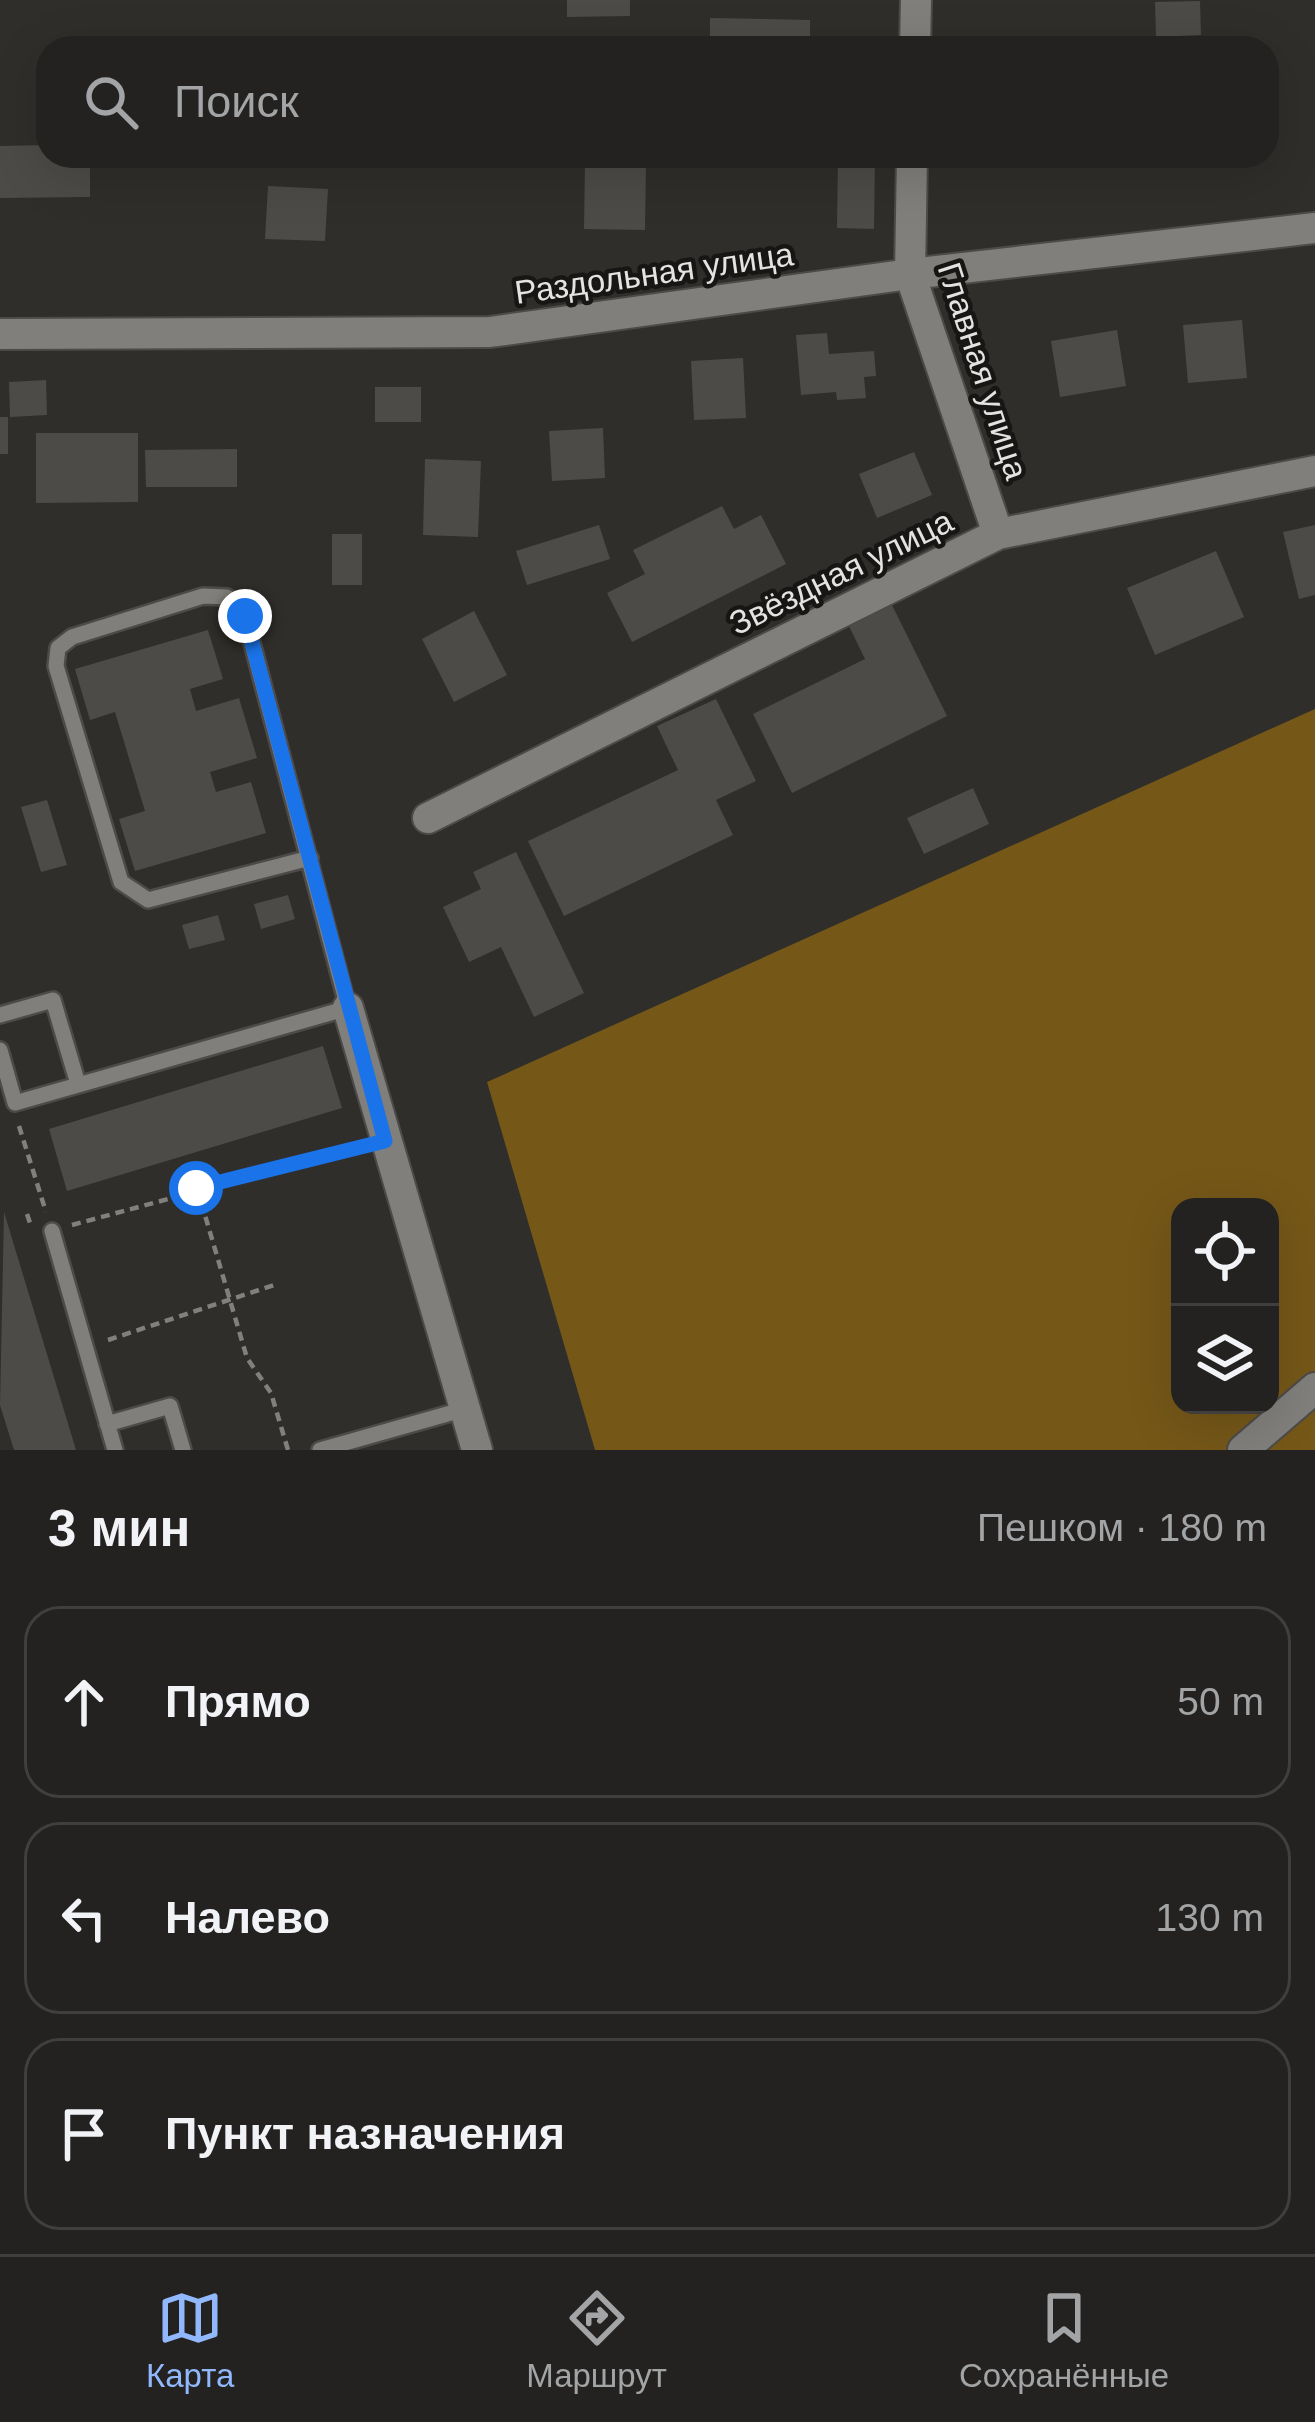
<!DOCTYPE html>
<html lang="ru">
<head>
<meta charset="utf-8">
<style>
  body { margin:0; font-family:Arial,sans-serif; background:#2b2a29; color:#f1f3f6 }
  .controls { position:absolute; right:36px; bottom:36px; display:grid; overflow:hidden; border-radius:24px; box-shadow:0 12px 48px #0002 }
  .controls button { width:108px; height:108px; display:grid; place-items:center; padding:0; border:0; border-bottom:3px solid #403f3e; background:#232220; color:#f1f3f6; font:60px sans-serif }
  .stop { position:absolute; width:36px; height:36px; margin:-27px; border:9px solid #1a73e8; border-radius:50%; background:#fff }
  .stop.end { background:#1a73e8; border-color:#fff; box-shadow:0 3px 12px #0008 }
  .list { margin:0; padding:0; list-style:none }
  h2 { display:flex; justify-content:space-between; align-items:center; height:156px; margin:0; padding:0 48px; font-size:51px }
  h2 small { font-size:39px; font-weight:400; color:#a3a4a5 }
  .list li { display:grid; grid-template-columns:78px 1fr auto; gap:36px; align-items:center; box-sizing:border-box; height:192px; margin:0 24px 24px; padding:0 24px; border:3px solid #403f3e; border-radius:36px }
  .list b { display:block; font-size:45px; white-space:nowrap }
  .list em { font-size:39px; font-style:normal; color:#a3a4a5 }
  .icon { flex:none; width:66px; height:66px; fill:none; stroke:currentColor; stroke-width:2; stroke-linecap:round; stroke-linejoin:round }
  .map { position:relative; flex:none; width:1315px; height:1450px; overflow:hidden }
  .search { position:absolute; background:#232220; box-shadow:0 12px 48px #0002; left:36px; right:36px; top:36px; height:132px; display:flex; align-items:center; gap:30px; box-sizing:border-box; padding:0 42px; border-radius:36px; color:#a3a4a5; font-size:45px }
  .sheet { height:804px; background:#232220 }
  nav { display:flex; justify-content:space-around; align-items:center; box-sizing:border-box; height:168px; border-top:3px solid #403f3e; background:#232220; font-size:33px; color:#a3a4a5 }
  nav a { display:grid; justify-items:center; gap:6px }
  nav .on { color:#91b8fd }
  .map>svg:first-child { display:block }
  .forest { fill:#755718; fill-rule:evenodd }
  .building { fill:#4d4b48 }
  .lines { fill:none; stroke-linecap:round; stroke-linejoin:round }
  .lane-casing { stroke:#4d4b49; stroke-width:20 }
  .street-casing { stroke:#4d4b49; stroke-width:34 }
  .path { stroke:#81807d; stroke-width:4.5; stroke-dasharray:9 6; stroke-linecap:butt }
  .lane { stroke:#817f7c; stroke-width:15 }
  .street { stroke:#817f7c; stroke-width:30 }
  .route { stroke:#1a73e8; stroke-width:15 }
  .labels { text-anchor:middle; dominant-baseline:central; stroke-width:9; stroke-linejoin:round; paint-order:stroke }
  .street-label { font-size:33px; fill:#e4e3e1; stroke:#171615 }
</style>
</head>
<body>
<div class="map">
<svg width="1315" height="1450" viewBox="0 0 1315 1450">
  <rect width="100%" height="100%" fill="#2f2e2b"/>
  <path class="forest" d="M1315 709V1450H595L487 1082ZM1180 1207H1270V1405H1180Z"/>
  <path class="building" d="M567 0H630V16L567 17Z
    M1200 1 1201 35 1156 37 1155 2Z
    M710 18 810 20V48H710Z
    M48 145V156H90V197L0 198V146Z
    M179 156H240V161H179Z
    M838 156H875L874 229 837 228Z
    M585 161 646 163 645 230 584 229Z
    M268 186 328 189 325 241 265 239Z
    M1242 320 1247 378 1188 383 1183 325Z
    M1117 330 1126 386 1060 397 1051 341Z
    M827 333 829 354 874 351 876 376 864 377 866 398 837 400 836 392 801 395 796 335Z
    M743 358 746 418 694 420 691 361Z
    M46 380 47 415 10 417 9 382Z
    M375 387H421V422H375Z
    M0 417H8V454H0Z
    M603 428 605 478 552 481 549 431Z
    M36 433H138V502L36 503Z
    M237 449V487H146L145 450Z
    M914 452 932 495 877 518 859 474Z
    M425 459 481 461 478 537 423 535Z
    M722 506 734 529 761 515 786 564 632 642 607 593 645 574 633 550Z
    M599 525 610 559 527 585 516 551Z
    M1315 525V595L1299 599 1283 532Z
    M332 534H362V585H332Z
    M1216 551 1244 617 1155 655 1127 588Z
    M891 603 947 716 792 793 753 714 865 659 848 624Z
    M474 611 507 675 454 702 422 639Z
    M208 630 223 679 190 689 196 711 239 698 257 758 210 772 216 792 251 782 266 833 135 871 119 819 145 811 115 712 90 720 75 669Z
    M716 699 756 781 716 800 733 835 564 916 528 841 678 770 657 726Z
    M973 788 989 824 924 854 907 818Z
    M47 800 67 865 41 872 21 807Z
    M516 852 584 993 534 1017 501 947 469 962 443 907 481 889 473 872Z
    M288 895 295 919 261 929 254 904Z
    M218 915 225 940 189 949 182 925Z
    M323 1046 342 1108 67 1191 49 1129Z
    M4 1212 76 1450H14L0 1405Z"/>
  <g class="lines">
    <defs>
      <path id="lane" d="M0 1015 53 1000 78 1084
        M0 1050 15 1103 348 1008 245 616 227 597 203 596 72 637 58 648 56 666 121 882 148 900 310 858
        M52 1231 115 1450
        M107 1424 170 1406 183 1450
        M320 1450 465 1409"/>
      <path id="street" d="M915 48 916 0
        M912 156 910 274 998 534
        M0 334 490 332 910 274 1315 228
        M428 818 998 534 1315 471
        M348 1008 477 1450
        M1243 1450 1315 1388"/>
    </defs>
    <use href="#lane" class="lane-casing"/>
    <use href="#street" class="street-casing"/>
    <path class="path" d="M19 1126 46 1212
      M197 1188 247 1358 271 1393 288 1450
      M27 1214 31 1226
      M72 1225 357 1148
      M108 1340 274 1285"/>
    <use href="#lane" class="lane"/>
    <use href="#street" class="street"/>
  </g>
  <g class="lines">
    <path class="route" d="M196 1188 385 1141 245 616"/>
  </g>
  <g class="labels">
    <g class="street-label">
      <text transform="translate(654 273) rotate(-8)">Раздольная улица</text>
      <text transform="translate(983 371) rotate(72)">Главная улица</text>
      <text transform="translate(841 572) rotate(-26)">Звёздная улица</text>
    </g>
  </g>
</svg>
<div class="controls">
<button><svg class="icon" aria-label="locate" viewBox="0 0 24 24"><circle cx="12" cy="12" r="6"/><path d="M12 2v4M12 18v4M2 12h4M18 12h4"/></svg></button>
<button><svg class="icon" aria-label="layers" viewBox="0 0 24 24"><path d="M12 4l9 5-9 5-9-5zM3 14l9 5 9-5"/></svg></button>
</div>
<div class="stop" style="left:196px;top:1188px"></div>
<div class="stop end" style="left:245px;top:616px"></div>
<div class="search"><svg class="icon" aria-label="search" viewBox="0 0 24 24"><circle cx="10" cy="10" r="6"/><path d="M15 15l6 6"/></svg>Поиск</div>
</div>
<section class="sheet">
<h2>3 мин<small>Пешком · 180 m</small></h2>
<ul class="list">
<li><svg class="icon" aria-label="ahead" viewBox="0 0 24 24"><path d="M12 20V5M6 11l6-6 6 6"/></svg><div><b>Прямо</b></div><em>50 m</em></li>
<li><svg class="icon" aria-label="left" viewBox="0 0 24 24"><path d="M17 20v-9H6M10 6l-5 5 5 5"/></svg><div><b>Налево</b></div><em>130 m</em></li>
<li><svg class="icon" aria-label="arrive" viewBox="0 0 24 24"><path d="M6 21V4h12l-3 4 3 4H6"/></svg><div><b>Пункт назначения</b></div></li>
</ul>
</section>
<nav>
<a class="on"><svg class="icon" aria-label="map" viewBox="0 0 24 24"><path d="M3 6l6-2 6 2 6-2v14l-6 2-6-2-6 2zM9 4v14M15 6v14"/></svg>Карта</a>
<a><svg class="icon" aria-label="directions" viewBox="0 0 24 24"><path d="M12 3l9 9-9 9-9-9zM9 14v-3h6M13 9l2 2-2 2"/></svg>Маршрут</a>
<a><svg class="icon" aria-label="saved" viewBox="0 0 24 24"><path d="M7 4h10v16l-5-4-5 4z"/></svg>Сохранённые</a>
</nav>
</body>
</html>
